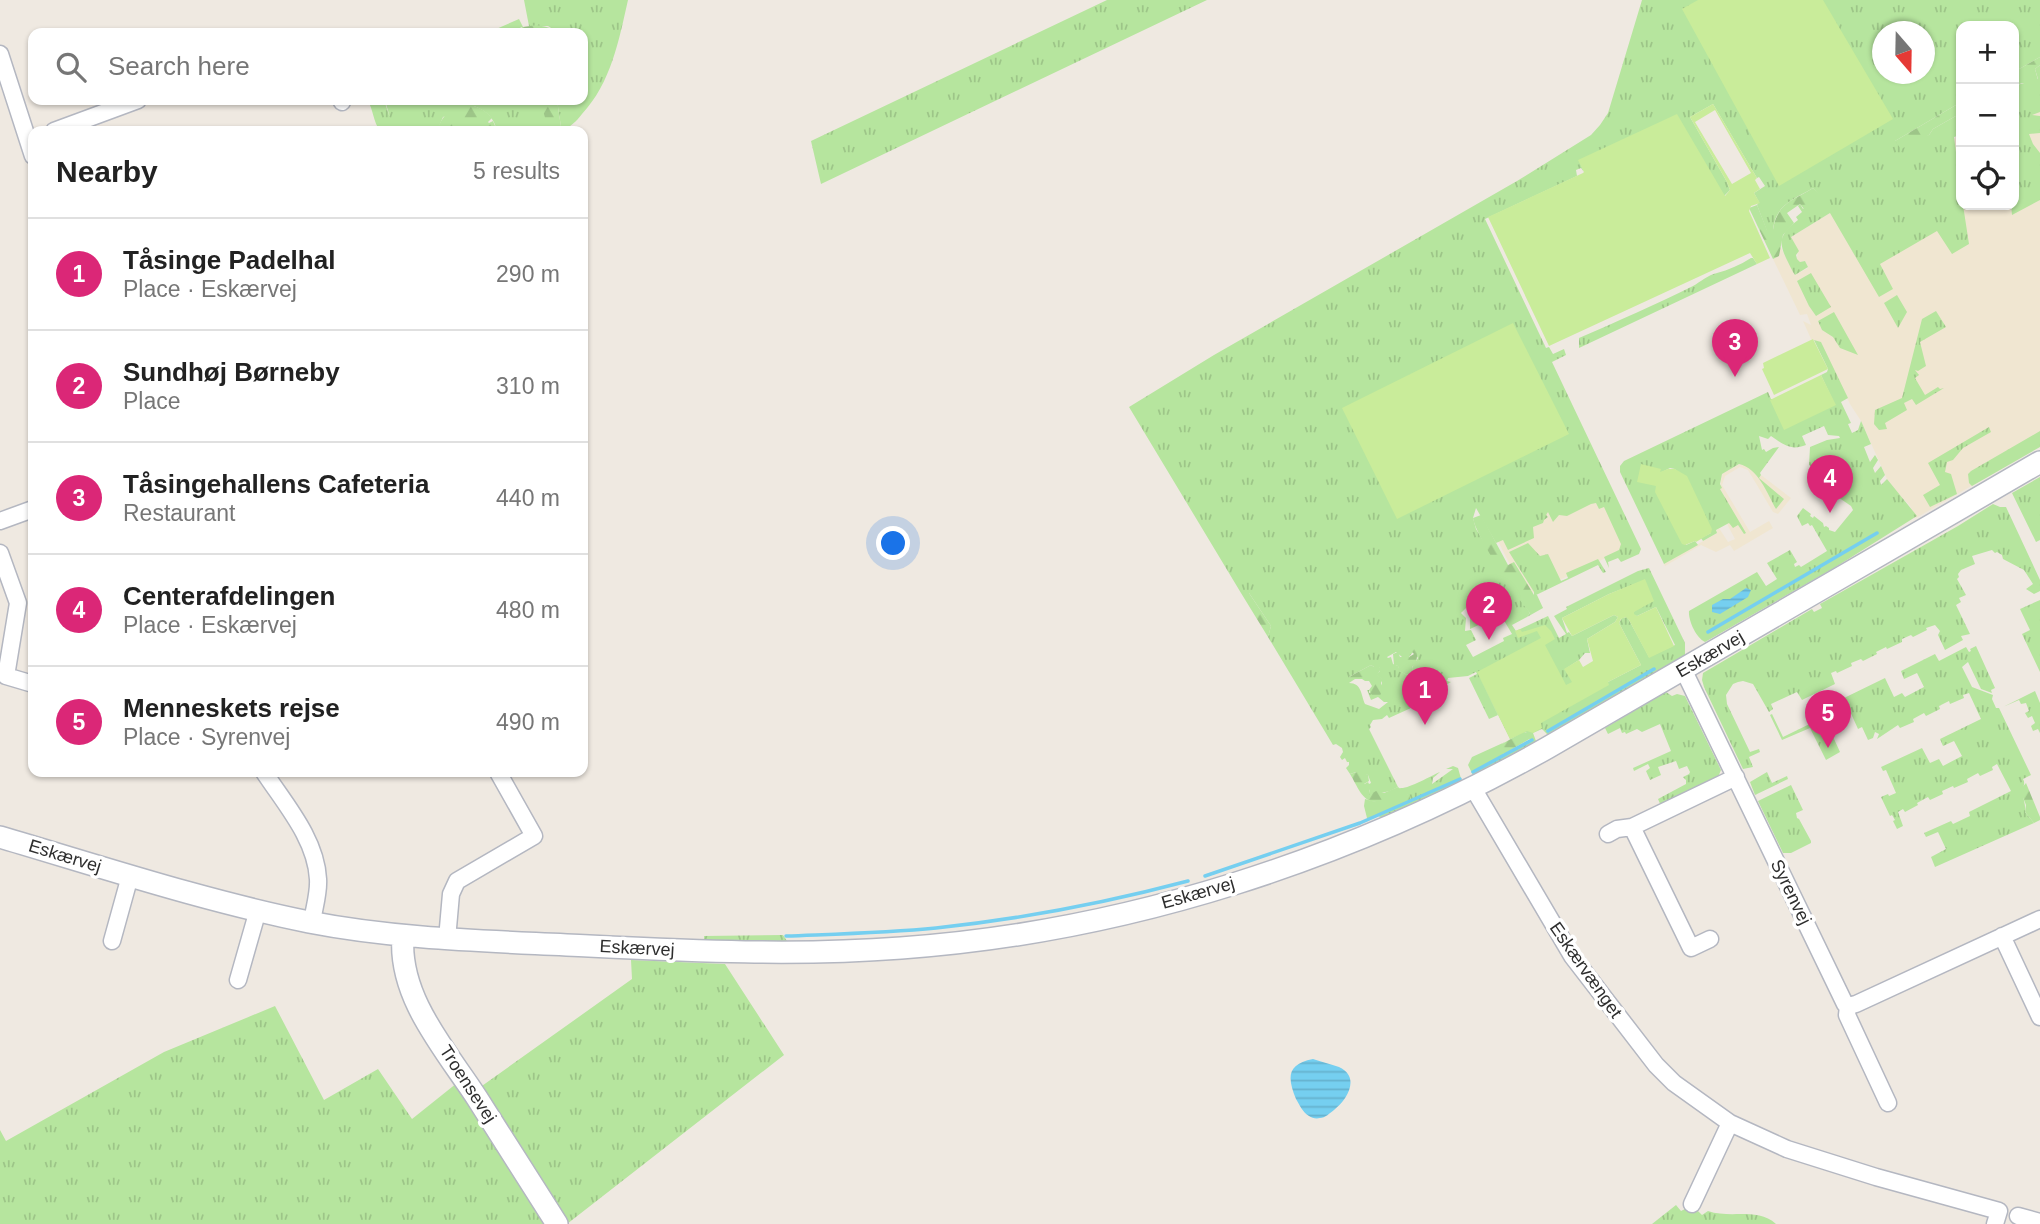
<!DOCTYPE html>
<html lang="en">
<head>
<meta charset="utf-8">
<style>
  body { margin:0; font-family:Helvetica,sans-serif; background:#f2f2f2; color:#222 }
  .controls { position:absolute; right:21px; top:21px; display:grid; overflow:hidden; border-radius:14px; box-shadow:0 2px 5px #0004 }
  .controls button { width:63px; height:63px; display:grid; place-items:center; padding:0; border:0; border-bottom:2px solid #e0e0e0; background:#fff; color:#222; font:35px sans-serif }
  .compass { position:absolute; left:1872px; top:21px; width:63px; height:63px; border-radius:50%; background:#fff; box-shadow:0 2px 5px #0004; rotate:160deg }
  .you { position:absolute; left:894px; top:544px; width:24px; height:24px; margin:-18px; border:5px solid #fff; border-radius:50%; background:#1a73e8; box-shadow:0 0 0 10px #1a73e833 }
  .badge { display:grid; place-items:center; width:46px; height:46px; border-radius:50%; background:#db2777; color:#fff; font-size:23px; font-weight:700 }
  .pin { position:absolute; translate:-50% -58px; filter:drop-shadow(0 2px 4px #0008) }
  .pin::after { content:''; position:absolute; top:37px; width:24px; height:21px; background:inherit; clip-path:polygon(0 0,100% 0,50% 100%) }
  .list { margin:0; padding:0; list-style:none }
  h2 { display:flex; justify-content:space-between; align-items:center; height:91px; margin:0; padding:0 28px; font-size:30px }
  h2 small { font-size:23px; font-weight:400; color:#767676 }
  .list li { display:grid; grid-template-columns:46px 1fr auto; gap:21px; align-items:center; box-sizing:border-box; height:112px; padding:0 28px; border-top:2px solid #e0e0e0 }
  .list b { display:block; font-size:26px; white-space:nowrap }
  .list p { margin:0; font-size:23px; white-space:nowrap; color:#767676 }
  .list em { font-size:23px; font-style:normal; color:#767676 }
  .icon { flex:none; width:38px; height:38px; fill:none; stroke:currentColor; stroke-width:2; stroke-linecap:round; stroke-linejoin:round }
  .map { position:relative; flex:none; width:2040px; height:1224px; overflow:hidden }
  .search { position:absolute; background:#fff; box-shadow:0 2px 5px #0004; left:28px; top:28px; width:560px; height:77px; display:flex; align-items:center; gap:18px; box-sizing:border-box; padding:0 24px; border-radius:14px; color:#767676; font-size:26px }
  .panel { position:absolute; background:#fff; box-shadow:0 2px 5px #0004; left:28px; top:126px; width:560px; height:651px; border-radius:14px }
  .map>svg:first-child { display:block }
  .education { fill:#f0e6d1 }
  .grass { fill:url(#grass-tufts); fill-rule:evenodd }
  .forest { fill:url(#forest-firs) }
  .pitch { fill:#c9ec9a; fill-rule:evenodd }
  .water { fill:url(#water-rules) }
  .lines { fill:none; stroke-linecap:round; stroke-linejoin:round }
  .stream { stroke:#75cff0; stroke-width:3.5 }
  .street-casing { stroke:#b4b7c1; stroke-width:19 }
  .secondary-casing { stroke:#b4b7c1; stroke-width:24 }
  .street { stroke:#fff; stroke-width:16 }
  .secondary { stroke:#fff; stroke-width:21 }
  .labels { text-anchor:middle; dominant-baseline:central; stroke-width:7; stroke-linejoin:round; paint-order:stroke }
  .street-label { font-size:18px; fill:#2e2e2e; stroke:#fff }
</style>
</head>
<body>
<div class="map">
<svg width="2040" height="1224" viewBox="0 0 2040 1224">
  <defs>
    <pattern id="grass-tufts" width="24" height="20" patternUnits="userSpaceOnUse" patternTransform="scale(1.75)"><rect width="24" height="20" fill="#b6e59e"/><path d="M3 7l-1-3M5 7V3M7 7l1-3M15 17l-1-3M17 17v-4M19 17l1-3" fill="none" stroke="#9dc588"/></pattern>
    <pattern id="forest-firs" width="22" height="20" patternUnits="userSpaceOnUse" patternTransform="scale(1.75)"><rect width="22" height="20" fill="#b6e59e"/><path d="M5 1l3.5 6h-7zM16 11l3.5 6h-7z" fill="#9dc588"/></pattern>
    <pattern id="water-rules" width="6" height="5" patternUnits="userSpaceOnUse" patternTransform="scale(1.75)"><rect width="6" height="5" fill="#75cff0"/><path d="M0 2.5h6" fill="none" stroke="#66b2ce"/></pattern>
  </defs>
  <rect width="100%" height="100%" fill="#efe9e1"/>
  <path class="education" d="M2040 71V446L1916 518 1910 506 1897 492 1887 479 1861 421 1850 404 1821 343 1811 339 1803 321 1811 325 1807 314 1800 315 1773 259 1779 256 1780 246 1795 275 1808 268 1805 261 1800 262 1797 259 1798 251 1791 237 1830 213 1870 206 1961 133V205H2014Z
    M1590 461 1633 545 1526 596 1483 512Z
    M1739 464 1748 466 1759 478 1761 475 1791 498 1778 514 1773 512 1748 470 1740 467 1725 476 1722 485 1750 532 1769 521 1773 528 1734 551 1730 545 1716 552 1701 545 1665 566 1664 564 1717 533 1716 531 1719 528 1728 542 1735 539 1727 524 1730 522 1738 525 1744 534 1720 489 1722 474Z"/>
  <path class="grass" d="M524 0H628C619 40 611 83 582 114 577 121 569 128 561 131 552 134 511 131 497 131 494 118 487 111 474 106L443 117 437 131H380C373 122 373 107 367 100H384L390 118 385 100H540L553 128 556 129 561 127 557 100H583V33H559L548 26H529Z
    M1107 0H1207L821 184 811 141Z
    M1642 0H2040V57L2014 72V26H1961V102L1895 141 1929 135 1933 129 1961 113V135L1954 137 1961 190V205H1963L1969 244 1952 254 1937 231 1880 264 1893 289 1879 297 1830 213 1791 237 1799 251 1796 255 1797 259 1800 262 1805 261 1808 267 1795 275 1793 272C1781 248 1773 238 1798 220L1796 217 1802 212 1798 206 1800 204 1803 209 1819 195 1813 188C1793 200 1776 204 1773 230L1767 231 1757 205 1759 202 1754 193 1765 186 1759 177 1757 178 1713 104 1690 117 1727 182 1730 190 1724 196 1579 160 1584 172 1581 168 1576 170 1577 176 1485 219 1546 348 1549 347 1553 354 1564 349 1566 355 1552 362 1641 549 1639 554 1621 562 1618 558 1608 562 1609 568 1604 557 1619 550 1621 544 1604 507 1599 509 1596 503 1591 504 1567 516 1559 515 1553 522 1548 512 1546 515 1548 517 1544 520 1543 523 1533 527 1534 538 1508 550 1503 540 1496 543 1476 508 1473 518 1476 529 1509 583 1530 613 1527 617 1512 625 1516 631 1548 616 1559 638 1566 634 1554 616 1567 609 1566 607 1638 571 1649 568 1685 643V655L1548 735 1542 729 1533 733 1536 741 1535 743 1473 775 1468 765 1472 757 1505 742 1502 744 1503 754H1504L1530 740 1526 732 1510 739 1478 674 1498 715 1489 719 1469 678 1477 674 1476 672 1468 676 1448 678 1447 681 1451 682 1417 701 1415 697 1408 700 1411 708 1389 718 1387 715 1382 719 1373 720 1370 725 1371 727 1369 729 1398 787 1390 791 1368 796 1370 790 1363 785 1368 782 1369 784 1371 783 1368 775 1356 772 1350 774 1346 768 1349 765V762H1347L1345 758 1342 760 1340 757 1343 752 1342 748 1336 744 1333 745 1268 637 1271 626 1249 593H1241L1129 407 1214 355 1517 181 1591 135 1600 125 1608 113ZM1882 32H1924V74H1882ZM1645 580 1634 612V615L1637 616 1656 607 1675 645 1649 657 1629 620 1627 617 1622 618 1619 623 1641 665 1606 683 1565 669 1579 660 1585 653H1590L1587 639 1615 622 1618 617 1614 615 1572 636 1569 632 1567 633 1562 618 1609 594ZM1487 582 1498 605 1496 607 1512 634 1503 638 1504 641 1473 657 1466 645 1476 640 1471 630 1465 631 1466 618 1461 613 1467 607 1472 612 1470 615V629L1483 623 1488 633 1495 630 1488 616 1495 612 1497 613 1495 607 1491 609 1480 585ZM1396 652 1402 657H1409L1413 652 1418 658 1412 668 1413 671 1407 675 1400 671 1398 666 1393 664 1391 657 1388 658 1387 657ZM1371 665 1374 667H1380V671L1376 675 1382 679V687L1369 693V690H1367L1371 700 1378 697 1384 702H1388L1379 709 1365 704C1361 695 1362 683 1349 683V677Z
    M2040 65V112L2032 115 2040 116V133L2029 134 2033 144 2040 153V200L2012 215 2011 205H2014V83L2017 85 2038 79 2035 69Z
    M1751 258H1753L1757 264 1579 348V338C1618 321 1655 305 1693 286 1700 282 1708 275 1717 273 1728 270 1740 265 1751 258Z
    M1811 273 1831 307 1816 316 1809 306 1797 281Z
    M1897 295 1907 312 1898 328 1884 303Z
    M1936 311 1946 327 1920 342 1926 366 1918 371 1915 370 1919 375 1915 378 1925 395 1938 387 1940 389 1944 388 1916 405 1912 399 1904 403 1907 410 1885 423 1887 429 1879 430 1874 424 1875 410 1902 398 1922 319Z
    M1834 312 1858 355 1840 348 1833 337 1822 330 1818 321Z
    M1814 340 1821 342 1848 398 1841 402 1851 423 1848 424 1852 433 1858 430 1861 421 1862 423 1871 444 1864 447 1870 462 1875 455 1878 460 1873 468 1875 473 1881 466 1885 475 1880 481 1881 485 1887 479 1917 516 1834 568 1705 642C1696 638 1688 620 1689 611L1757 572 1766 586 1777 579 1767 563 1790 550 1797 562 1794 564 1795 567 1799 565 1801 567 1827 551 1812 525 1810 526 1808 523 1802 526 1797 516 1803 508 1811 514 1810 516 1813 518 1814 516 1823 523 1824 527 1826 526 1829 528V530L1835 532 1853 510 1851 506 1835 495 1840 488 1809 465 1810 447 1827 440 1840 438 1839 436 1828 435 1824 426 1802 436 1806 445C1791 451 1784 445 1771 436L1768 439 1759 436 1762 450 1764 449 1766 452 1773 448 1779 447 1760 473 1761 475 1759 478 1784 499 1776 509C1767 493 1758 468 1739 464L1722 474 1720 484 1722 488 1720 489 1746 533 1744 534 1738 525 1733 528 1729 523 1716 530 1717 533 1703 541 1701 538 1711 533 1675 469 1670 468 1660 473V469L1657 492 1686 545 1695 541 1698 545 1664 564 1620 472V466L1624 461 1768 392 1771 399 1835 405 1821 375 1827 372 1828 369Z
    M1989 427 1991 432 1963 448 1953 460 1947 462 1945 472 1951 474 1957 494 1930 507 1923 495 1940 485 1928 463Z
    M2040 431V447L1972 486 1969 483 1968 474 1971 471Z
    M2040 477V540L2036 542 2012 493Z
    M1993 504 2000 507H2006L2040 580V591L2034 594 2026 589 2033 584 2024 570 2003 559 2002 555 1997 552 1995 553 1992 550 1972 556 1975 564 1961 570 1958 574 1959 577 1957 579 1966 595 1959 598 1961 602 1956 605 1970 634 1961 636 1963 640 1945 650 1938 635 1940 631 1935 625 1926 628 1927 630 1913 637 1911 635 1902 639V642L1887 649 1886 647 1876 652 1877 654 1863 661 1861 659 1851 663 1852 666 1837 673 1836 671 1831 673 1835 684 1802 700 1797 692 1771 704 1773 709 1769 712 1753 684 1743 681 1738 682 1733 684 1726 695 1727 704 1750 752 1759 749 1760 752 1749 757 1753 767 1743 769 1704 687 1702 680 1703 673 1812 609 1814 612 1822 608 1820 604 1958 526Z
    M1528 543 1540 556 1548 554 1561 581 1568 578 1566 573 1598 559 1606 572 1603 573 1598 565 1534 596V592L1509 552Z
    M2040 600V672L2022 634 2030 630 2020 609Z
    M1976 646 1995 688 1991 690 1992 693 1981 689 1968 662 1962 667 1972 687 1993 695 1992 699 1996 708H1999L2031 775 2023 779C2026 785 2022 786 2023 793 2023 800 2026 805 2025 812L2034 823 1935 867 1931 857 1946 849 1938 832 1926 837 1924 833 1951 821 1953 824 1970 816 1969 812 2011 791 1997 764 1992 767 1993 770 1980 776 1978 773 1967 779 1968 782 1954 788 1953 786 1942 791 1943 794 1930 800 1928 797 1917 803 1918 805 1905 812 1903 809 1898 812 1903 826 1897 829 1893 821 1895 820 1892 815 1890 816 1881 797 1888 794 1889 796 1896 793 1886 770 1883 771 1881 767 1922 748 1930 763 1939 759 1943 766 1962 756 1954 741 1943 746 1940 739 1981 719 1969 693 1963 695 1964 698 1950 704 1949 701 1939 706 1940 709 1926 716 1924 713 1913 719 1914 722 1900 728 1898 725 1877 739 1879 734 1875 732 1873 738 1868 740 1862 727 1858 729 1844 698 1885 678 1894 697 1902 693 1905 697 1924 687 1917 673 1904 679 1901 671 1935 654 1939 661 1966 647 1969 652 1971 651 1970 649Z
    M2035 691 2040 703V733L2038 729 2033 731 2031 726 2035 723 2032 716 2028 718 2025 713 2029 711 2026 703 2021 704 2019 700 2003 707Z
    M1666 692 1672 696 1677 694 1685 696 1721 770 1718 777 1661 806 1658 799 1686 784V780L1683 777 1689 774 1690 772 1687 766 1679 769 1676 761 1658 767 1661 775 1650 780 1646 771 1650 768 1648 764 1634 771 1633 768 1671 751 1660 724 1642 732 1637 729 1626 734 1625 732 1622 733 1620 728 1608 734 1605 728Z
    M1772 714 1783 737 1824 717 1840 752 1826 760 1810 728 1782 740 1770 715Z
    M1453 766 1458 768 1462 782 1381 819 1379 816 1370 819 1367 818 1364 806 1365 799 1397 808 1403 803 1408 795 1401 791 1400 788C1409 789 1430 776 1440 772L1433 778 1432 784 1453 769H1446Z
    M1767 772 1772 783 1787 776 1788 779 1755 795 1750 782Z
    M1791 785 1803 810 1796 813 1797 818 1799 819 1811 841V843L1791 853H1783L1758 801Z
    M783 935 787 941H704V936Z
    M631 960 725 964 784 1055 567 1224 479 1088 632 979Z
    M275 1006 324 1100 378 1069 412 1119 457 1083 550 1224H0V1130L6 1141 164 1052Z
    M1676 1205 1681 1211 1687 1208 1696 1209 1702 1215 1708 1211C1730 1219 1757 1207 1776 1224H1652Z"/>
  <path class="forest" d="M519 19 523 27C538 24 546 25 559 33H524L522 27 509 33H487Z
    M2040 57V65L2035 69 2038 80 2036 83H2022L2017 85 2014 83V72Z
    M540 100H557L561 127 556 129 548 128Z
    M1961 102V113L1933 129 1929 135 1901 149 1895 141Z
    M467 105C478 106 485 110 492 118L488 122 489 123 493 121 497 131H437C441 116 451 107 467 105Z
    M1813 188 1820 195 1815 202 1804 209 1800 204 1787 213 1794 223 1783 235 1779 256 1773 259 1749 208 1757 205 1767 230H1773C1777 203 1792 201 1813 188Z
    M1481 515 1508 565 1514 562 1534 595H1537L1543 608 1527 617 1530 613C1517 598 1475 535 1473 518Z
    M1241 593H1249L1271 626 1268 637Z
    M1414 648 1418 649 1416 664 1412 667 1413 671 1407 675 1399 671 1398 666 1394 665 1393 654 1398 652 1400 657H1409L1414 654 1410 650Z
    M1371 665 1374 667 1379 666 1381 669 1377 675 1383 679 1381 683 1383 688 1380 696 1373 697 1369 690 1372 686 1369 681H1365L1362 679H1355L1349 683 1347 681 1349 677Z
    M1523 732 1531 733V738L1504 754 1501 753 1500 746 1502 744Z
    M1360 771 1368 775 1369 781 1364 784 1370 788 1369 795 1376 791 1384 793 1398 787 1410 796V800L1381 815 1376 810V802C1362 802 1357 785 1350 774Z
    M2026 783 2040 817V820L2034 823 2025 812 2026 805 2020 790Z"/>
  <path class="pitch" d="M1698 0H1823L1893 119 1779 186 1682 9Z
    M1713 104 1757 178 1755 180 1760 189 1754 193 1760 203 1751 206 1749 211 1770 258 1757 264 1750 253 1549 346 1488 217 1583 173 1584 172 1578 160 1677 114 1725 196 1730 190 1727 182 1690 117ZM1715 110 1751 173 1732 184 1695 122Z
    M1513 323 1569 434 1397 519 1342 408Z
    M1813 339 1828 369 1774 395 1762 369 1764 368 1763 363Z
    M1821 375 1836 405 1784 430 1770 400Z
    M1641 464 1661 469 1660 472 1668 469H1675L1687 476 1712 529 1711 533 1696 542 1695 541 1685 545 1682 544 1655 492 1656 486 1637 482Z
    M1645 579 1654 601 1634 612V614L1637 616 1656 607 1674 646 1649 658 1629 620 1626 617 1621 619 1619 623 1641 665 1608 682 1609 685 1541 723 1542 728 1533 733 1527 731 1510 739 1477 672 1541 638 1537 631 1518 638 1515 631 1520 629 1522 632 1545 625 1551 631 1555 639 1545 645 1566 685 1572 682 1564 669 1579 660 1583 667 1593 661 1587 639 1615 622 1618 617 1614 615 1572 636 1562 618 1609 594Z"/>
  <path class="water" d="M1746 588 1751 590 1748 597 1720 614 1712 612V605L1723 599H1730Z
    M1313 1059C1321 1062 1331 1064 1339 1067 1361 1077 1347 1100 1334 1110 1330 1113 1325 1118 1320 1118 1316 1119 1312 1118 1309 1116 1303 1113 1299 1104 1296 1099 1287 1077 1287 1064 1313 1059Z"/>
  <g class="lines">
    <path class="stream" d="M1708 632 1877 533
      M1548 731 1654 669
      M1473 772 1532 740
      M1205 876 1360 823 1460 779
      M786 936C836 934 886 933 936 928 1021 919 1105 903 1188 881"/>
    <defs>
      <path id="street" d="M0 54 33 156
        M341 100 342 102
        M54 131 138 100
        M0 521 33 509
        M0 553 18 603 6 676 33 684
        M1683 669 1845 1004 1848 1006 1856 1004 2040 919
        M264 772C285 804 316 839 318 879 319 893 314 908 312 922
        M1473 788 1572 956 1656 1065 1674 1083 1730 1123 1787 1149 1876 1177 1999 1211 1995 1224
        M1632 827 1691 948 1710 939
        M1608 834 1617 829 1632 827 1736 777
        M2002 936 2040 1017
        M447 939 451 894 457 881 534 836 498 772
        M112 941 130 876
        M238 980 258 910
        M1848 1006 1847 1015 1888 1103
        M1692 1204 1730 1123
        M2018 1216 2040 1222"/>
      <path id="secondary" d="M0 837C102 867 205 901 309 922 401 940 495 941 589 946 693 951 797 956 901 948 1127 932 1350 859 1547 748L2040 462
        M403 936C398 997 445 1049 477 1098 504 1140 530 1182 557 1224"/>
    </defs>
    <use href="#street" class="street-casing"/>
    <use href="#secondary" class="secondary-casing"/>
    <use href="#street" class="street"/>
    <use href="#secondary" class="secondary"/>
  </g>
  <g class="labels">
    <g class="street-label">
      <text transform="translate(1710 654) rotate(-30)">Eskærvej</text>
      <text transform="translate(65 856) rotate(17)">Eskærvej</text>
      <text transform="translate(1791 892) rotate(64)">Syrenvej</text>
      <text transform="translate(1198 893) rotate(-16)">Eskærvej</text>
      <text transform="translate(637 948) rotate(3)">Eskærvej</text>
      <text transform="translate(1586 970) rotate(55)">Eskærvænget</text>
      <text transform="translate(468 1084) rotate(57)">Troensevej</text>
    </g>
  </g>
</svg>
<div class="controls">
<button>+</button>
<button>−</button>
<button><svg class="icon" aria-label="locate" viewBox="0 0 24 24"><circle cx="12" cy="12" r="6"/><path d="M12 2v4M12 18v4M2 12h4M18 12h4"/></svg></button>
</div>
<svg class="compass" viewBox="-18 -18 36 36"><path d="M0-13l5 13h-10z" fill="#e53935"/><path d="M0 13l5-13h-10z" fill="#767676"/></svg>
<div class="you"></div>
<div class="pin badge" style="left:1425px;top:725px">1</div>
<div class="pin badge" style="left:1489px;top:640px">2</div>
<div class="pin badge" style="left:1735px;top:377px">3</div>
<div class="pin badge" style="left:1830px;top:513px">4</div>
<div class="pin badge" style="left:1828px;top:748px">5</div>
<div class="search"><svg class="icon" aria-label="search" viewBox="0 0 24 24"><circle cx="10" cy="10" r="6"/><path d="M15 15l6 6"/></svg>Search here</div>
<section class="panel">
<h2>Nearby<small>5 results</small></h2>
<ul class="list">
<li><span class="badge">1</span><div><b>Tåsinge Padelhal</b><p>Place · Eskærvej</p></div><em>290 m</em></li>
<li><span class="badge">2</span><div><b>Sundhøj Børneby</b><p>Place</p></div><em>310 m</em></li>
<li><span class="badge">3</span><div><b>Tåsingehallens Cafeteria</b><p>Restaurant</p></div><em>440 m</em></li>
<li><span class="badge">4</span><div><b>Centerafdelingen</b><p>Place · Eskærvej</p></div><em>480 m</em></li>
<li><span class="badge">5</span><div><b>Menneskets rejse</b><p>Place · Syrenvej</p></div><em>490 m</em></li>
</ul>
</section>
</div>
</body>
</html>
